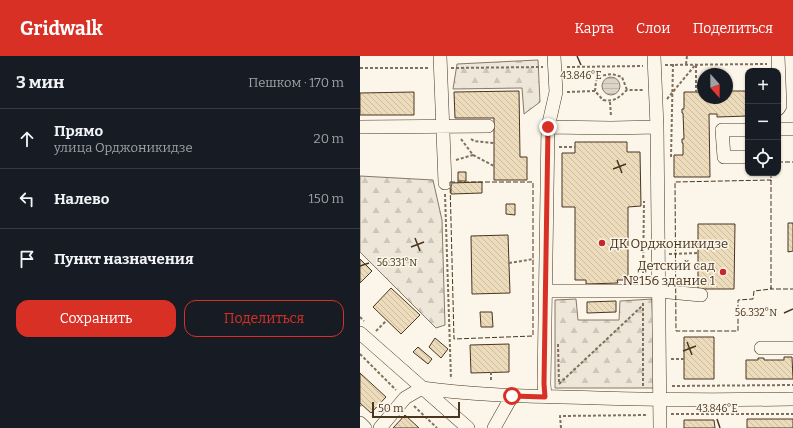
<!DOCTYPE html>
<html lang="ru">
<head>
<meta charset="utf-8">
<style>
  body { margin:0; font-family:Bitter,serif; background:#242831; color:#f1f3f6 }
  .controls { position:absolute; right:12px; top:12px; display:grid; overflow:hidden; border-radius:8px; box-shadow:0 1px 3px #0004 }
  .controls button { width:36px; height:36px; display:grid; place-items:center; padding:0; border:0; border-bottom:1px solid #363941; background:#171b24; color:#f1f3f6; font:20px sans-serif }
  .compass { position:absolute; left:337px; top:12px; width:36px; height:36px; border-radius:50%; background:#171b24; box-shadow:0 1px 3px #0004; rotate:159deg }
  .scale { position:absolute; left:12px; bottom:10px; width:88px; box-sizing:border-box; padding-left:4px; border:2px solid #4a3520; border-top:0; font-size:11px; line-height:14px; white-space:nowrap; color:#4a3520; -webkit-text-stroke:3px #fbf6e9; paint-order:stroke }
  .stop { position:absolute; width:12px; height:12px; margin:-9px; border:3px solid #d93025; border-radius:50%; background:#fff }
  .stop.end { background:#d93025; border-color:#fff; box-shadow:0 1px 4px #0008 }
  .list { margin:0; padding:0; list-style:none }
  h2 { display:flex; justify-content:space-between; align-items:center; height:52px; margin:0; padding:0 16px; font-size:17px }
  h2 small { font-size:13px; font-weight:400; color:#9ea1a6 }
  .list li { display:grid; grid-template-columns:26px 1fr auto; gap:12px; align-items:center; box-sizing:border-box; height:60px; padding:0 16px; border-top:1px solid #363941 }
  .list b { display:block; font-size:15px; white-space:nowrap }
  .list p { margin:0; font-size:13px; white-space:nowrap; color:#9ea1a6 }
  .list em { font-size:13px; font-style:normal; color:#9ea1a6 }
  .actions { display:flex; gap:8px; padding:12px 16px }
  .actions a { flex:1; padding:9px 0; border:1px solid #d93025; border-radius:12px; text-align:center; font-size:14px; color:#d93025 }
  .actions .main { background:#d93025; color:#fff }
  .icon { flex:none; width:22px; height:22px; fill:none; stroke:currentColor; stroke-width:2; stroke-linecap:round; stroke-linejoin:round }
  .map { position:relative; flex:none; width:433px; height:372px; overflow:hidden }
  header { display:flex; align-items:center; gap:24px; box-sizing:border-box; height:56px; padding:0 20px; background:#d93025; color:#fff }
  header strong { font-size:19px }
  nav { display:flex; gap:22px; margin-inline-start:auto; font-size:14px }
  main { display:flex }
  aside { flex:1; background:#171b24 }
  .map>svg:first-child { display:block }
  .forest { fill:url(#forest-firs); stroke:#887966 }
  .water { fill:url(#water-rules); stroke:#887966 }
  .building { fill:url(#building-back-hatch); stroke:#4a3520 }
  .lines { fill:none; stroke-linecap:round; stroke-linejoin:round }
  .minor-casing { stroke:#4a3520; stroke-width:14 }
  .path { stroke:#7f6f5c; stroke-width:2; stroke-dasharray:3 2; stroke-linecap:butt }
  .minor { stroke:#fbf6e9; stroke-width:13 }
  .fence { stroke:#4a3520; stroke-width:1; stroke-dasharray:5 2; stroke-linecap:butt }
  .route { stroke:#d93025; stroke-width:5 }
  .ticks { fill:none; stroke:#4a3520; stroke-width:1.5 }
  .poi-dot { fill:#c62828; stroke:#fbf6e9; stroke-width:1.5 }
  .labels { text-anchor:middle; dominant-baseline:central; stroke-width:3; stroke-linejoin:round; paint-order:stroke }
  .poi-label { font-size:13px; fill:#4a3520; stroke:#fbf6e9; text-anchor:start }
  .ticks-label { font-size:10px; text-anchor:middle; fill:#4a3520; stroke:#fbf6e9; stroke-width:3; stroke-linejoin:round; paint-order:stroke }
</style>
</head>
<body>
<header>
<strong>Gridwalk</strong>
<nav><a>Карта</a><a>Слои</a><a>Поделиться</a></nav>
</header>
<main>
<aside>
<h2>3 мин<small>Пешком · 170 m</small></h2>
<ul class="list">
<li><svg class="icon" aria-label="ahead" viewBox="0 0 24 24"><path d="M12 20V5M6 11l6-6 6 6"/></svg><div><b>Прямо</b><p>улица Орджоникидзе</p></div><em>20 m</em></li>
<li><svg class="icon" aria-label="left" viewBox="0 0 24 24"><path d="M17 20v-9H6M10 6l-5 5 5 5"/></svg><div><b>Налево</b></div><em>150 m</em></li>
<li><svg class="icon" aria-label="arrive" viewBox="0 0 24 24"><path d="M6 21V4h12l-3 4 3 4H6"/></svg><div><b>Пункт назначения</b></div></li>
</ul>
<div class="actions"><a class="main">Сохранить</a><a>Поделиться</a></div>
</aside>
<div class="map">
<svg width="433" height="372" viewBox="0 0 433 372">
  <defs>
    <pattern id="forest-firs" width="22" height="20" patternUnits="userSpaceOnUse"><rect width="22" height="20" fill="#ede6d9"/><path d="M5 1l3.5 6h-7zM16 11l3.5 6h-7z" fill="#cdc6ba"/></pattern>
    <pattern id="water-rules" width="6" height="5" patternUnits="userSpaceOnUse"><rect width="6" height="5" fill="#dcd4c6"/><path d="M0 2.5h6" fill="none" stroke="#beb7aa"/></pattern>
    <pattern id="building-back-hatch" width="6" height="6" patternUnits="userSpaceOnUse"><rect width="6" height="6" fill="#ecdcbc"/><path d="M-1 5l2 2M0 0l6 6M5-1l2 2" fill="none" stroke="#ccbda1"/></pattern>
  </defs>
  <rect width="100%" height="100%" fill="#fbf6e9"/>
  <path class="forest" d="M178 4 180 46 164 58 162 32 93 33 97 8Z
    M0 120 73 124 82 164 85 269 76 272 0 196Z
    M216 243 218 264H259L260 245 292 243 294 332H195V244Z"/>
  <path class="water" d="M242 30a9 9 0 1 1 18 0a9 9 0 1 1-18 0Z"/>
  <path class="building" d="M159 35 160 101H167V124H134V62H95L94 36Z
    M367 35H388V60L357 61V58H349L350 121H314V99H323V87H322V83H324L323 57H322V53H324V36H343V42H367Z
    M54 36V59H0V37Z
    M215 86H267V96H280L281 150 268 151V224H257L258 227 226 228V224H215V151H202V97H215Z
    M98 116H106V125H98Z
    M122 126V137L91 138V127Z
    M146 148H155V159L146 158Z
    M428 167H433V195L428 196Z
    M338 168H375L374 233H338Z
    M148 179 150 237 112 238 111 180Z
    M0 203 12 215 0 227Z
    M31 232 60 259 41 278 13 251Z
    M256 245V256L227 257V246Z
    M120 256H132L133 271H121Z
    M324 281H354V323H324Z
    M75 282 88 293 81 302 69 291Z
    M149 288V316L111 317 110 289Z
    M58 291 72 303 68 308 53 296Z
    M424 301H432L433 323H386V304H398V302H404V304H424Z
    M0 317 26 341 11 357 0 347Z
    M45 359 59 372H33Z
    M387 363H433V372H387Z
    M324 364H354L355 372H324Z"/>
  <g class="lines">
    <defs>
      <path id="minor" d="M80 0 85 127
        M294 0 297 71 300 372
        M418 53 420 50 418 0
        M0 71 128 70
        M188 71 251 72 297 71
        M418 73H433
        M388 74H362L364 101H388
        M185 235H298L341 239
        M0 277 108 372
        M401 292H433
        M62 332C120 340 179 340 238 342 303 344 368 344 433 343
        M185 341 184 328 188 71 196 36 194 0
        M0 367 5 372
        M20 372 45 342 62 332
        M134 372 152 340"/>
    </defs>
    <use href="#minor" class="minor-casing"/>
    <path class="path" d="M326 8 327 0
      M305 9 407 8
      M336 9V36
      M207 11 283 10
      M0 12H69
      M91 12 183 11
      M235 35 236 25 239 20 252 18 262 21 267 34
      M207 36 235 35 243 44C255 46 258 42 267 34H284
      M307 43 336 8
      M250 46 251 60
      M101 83 113 99 134 110
      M111 83 114 85 134 87
      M199 91H215
      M311 101 313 8
      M96 104 113 99
      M85 138 91 323
      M309 198 338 197
      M149 207 174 203
      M283 222 284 145
      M0 261 4 265
      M16 275 27 264
      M198 288 199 328
      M0 298 36 334
      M311 303H324
      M131 316V326
      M199 328 282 250
      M283 330V247
      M312 330 433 329
      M0 350 1 349
      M54 350 77 372
      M311 358H433
      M201 372 200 360 288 359"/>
    <use href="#minor" class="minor"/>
    <path class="fence" d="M418 106H433
      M411 117V125
      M411 124V233L394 235 393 243 378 244V275H316L315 126Z
      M90 126H173V280L94 283Z
      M411 231V233H433"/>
  </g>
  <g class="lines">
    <path class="route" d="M152 340 185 341 184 328 188 71"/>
  </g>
  <path class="ticks" d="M217 0 221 9M257 104 262 117M253 113 266 108M55 182 60 195M51 191 64 186M0 210 9 207M424 257 433 253M327 286 332 299M323 295 336 290M357 363 360 372"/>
  <g class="poi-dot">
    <circle cx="242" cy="187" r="4"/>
    <circle cx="363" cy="216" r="4"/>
  </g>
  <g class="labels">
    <g class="poi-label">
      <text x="250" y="187">ДК Орджоникидзе</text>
      <text x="355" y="209" text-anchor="end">Детский сад<tspan x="355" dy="15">№156 здание 1</tspan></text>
    </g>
  </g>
  <g class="ticks-label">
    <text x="221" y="23">43.846°E</text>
    <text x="37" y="210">56.331°N</text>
    <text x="396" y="260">56.332°N</text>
    <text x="357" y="356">43.846°E</text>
  </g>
</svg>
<div class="controls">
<button>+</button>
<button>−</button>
<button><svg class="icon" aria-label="locate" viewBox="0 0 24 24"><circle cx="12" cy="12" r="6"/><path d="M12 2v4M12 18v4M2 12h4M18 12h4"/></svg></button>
</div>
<svg class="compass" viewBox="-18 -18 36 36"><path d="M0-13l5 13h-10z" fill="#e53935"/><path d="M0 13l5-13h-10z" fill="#9ea1a6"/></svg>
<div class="scale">50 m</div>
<div class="stop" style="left:152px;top:340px"></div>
<div class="stop end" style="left:188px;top:71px"></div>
</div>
</main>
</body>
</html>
